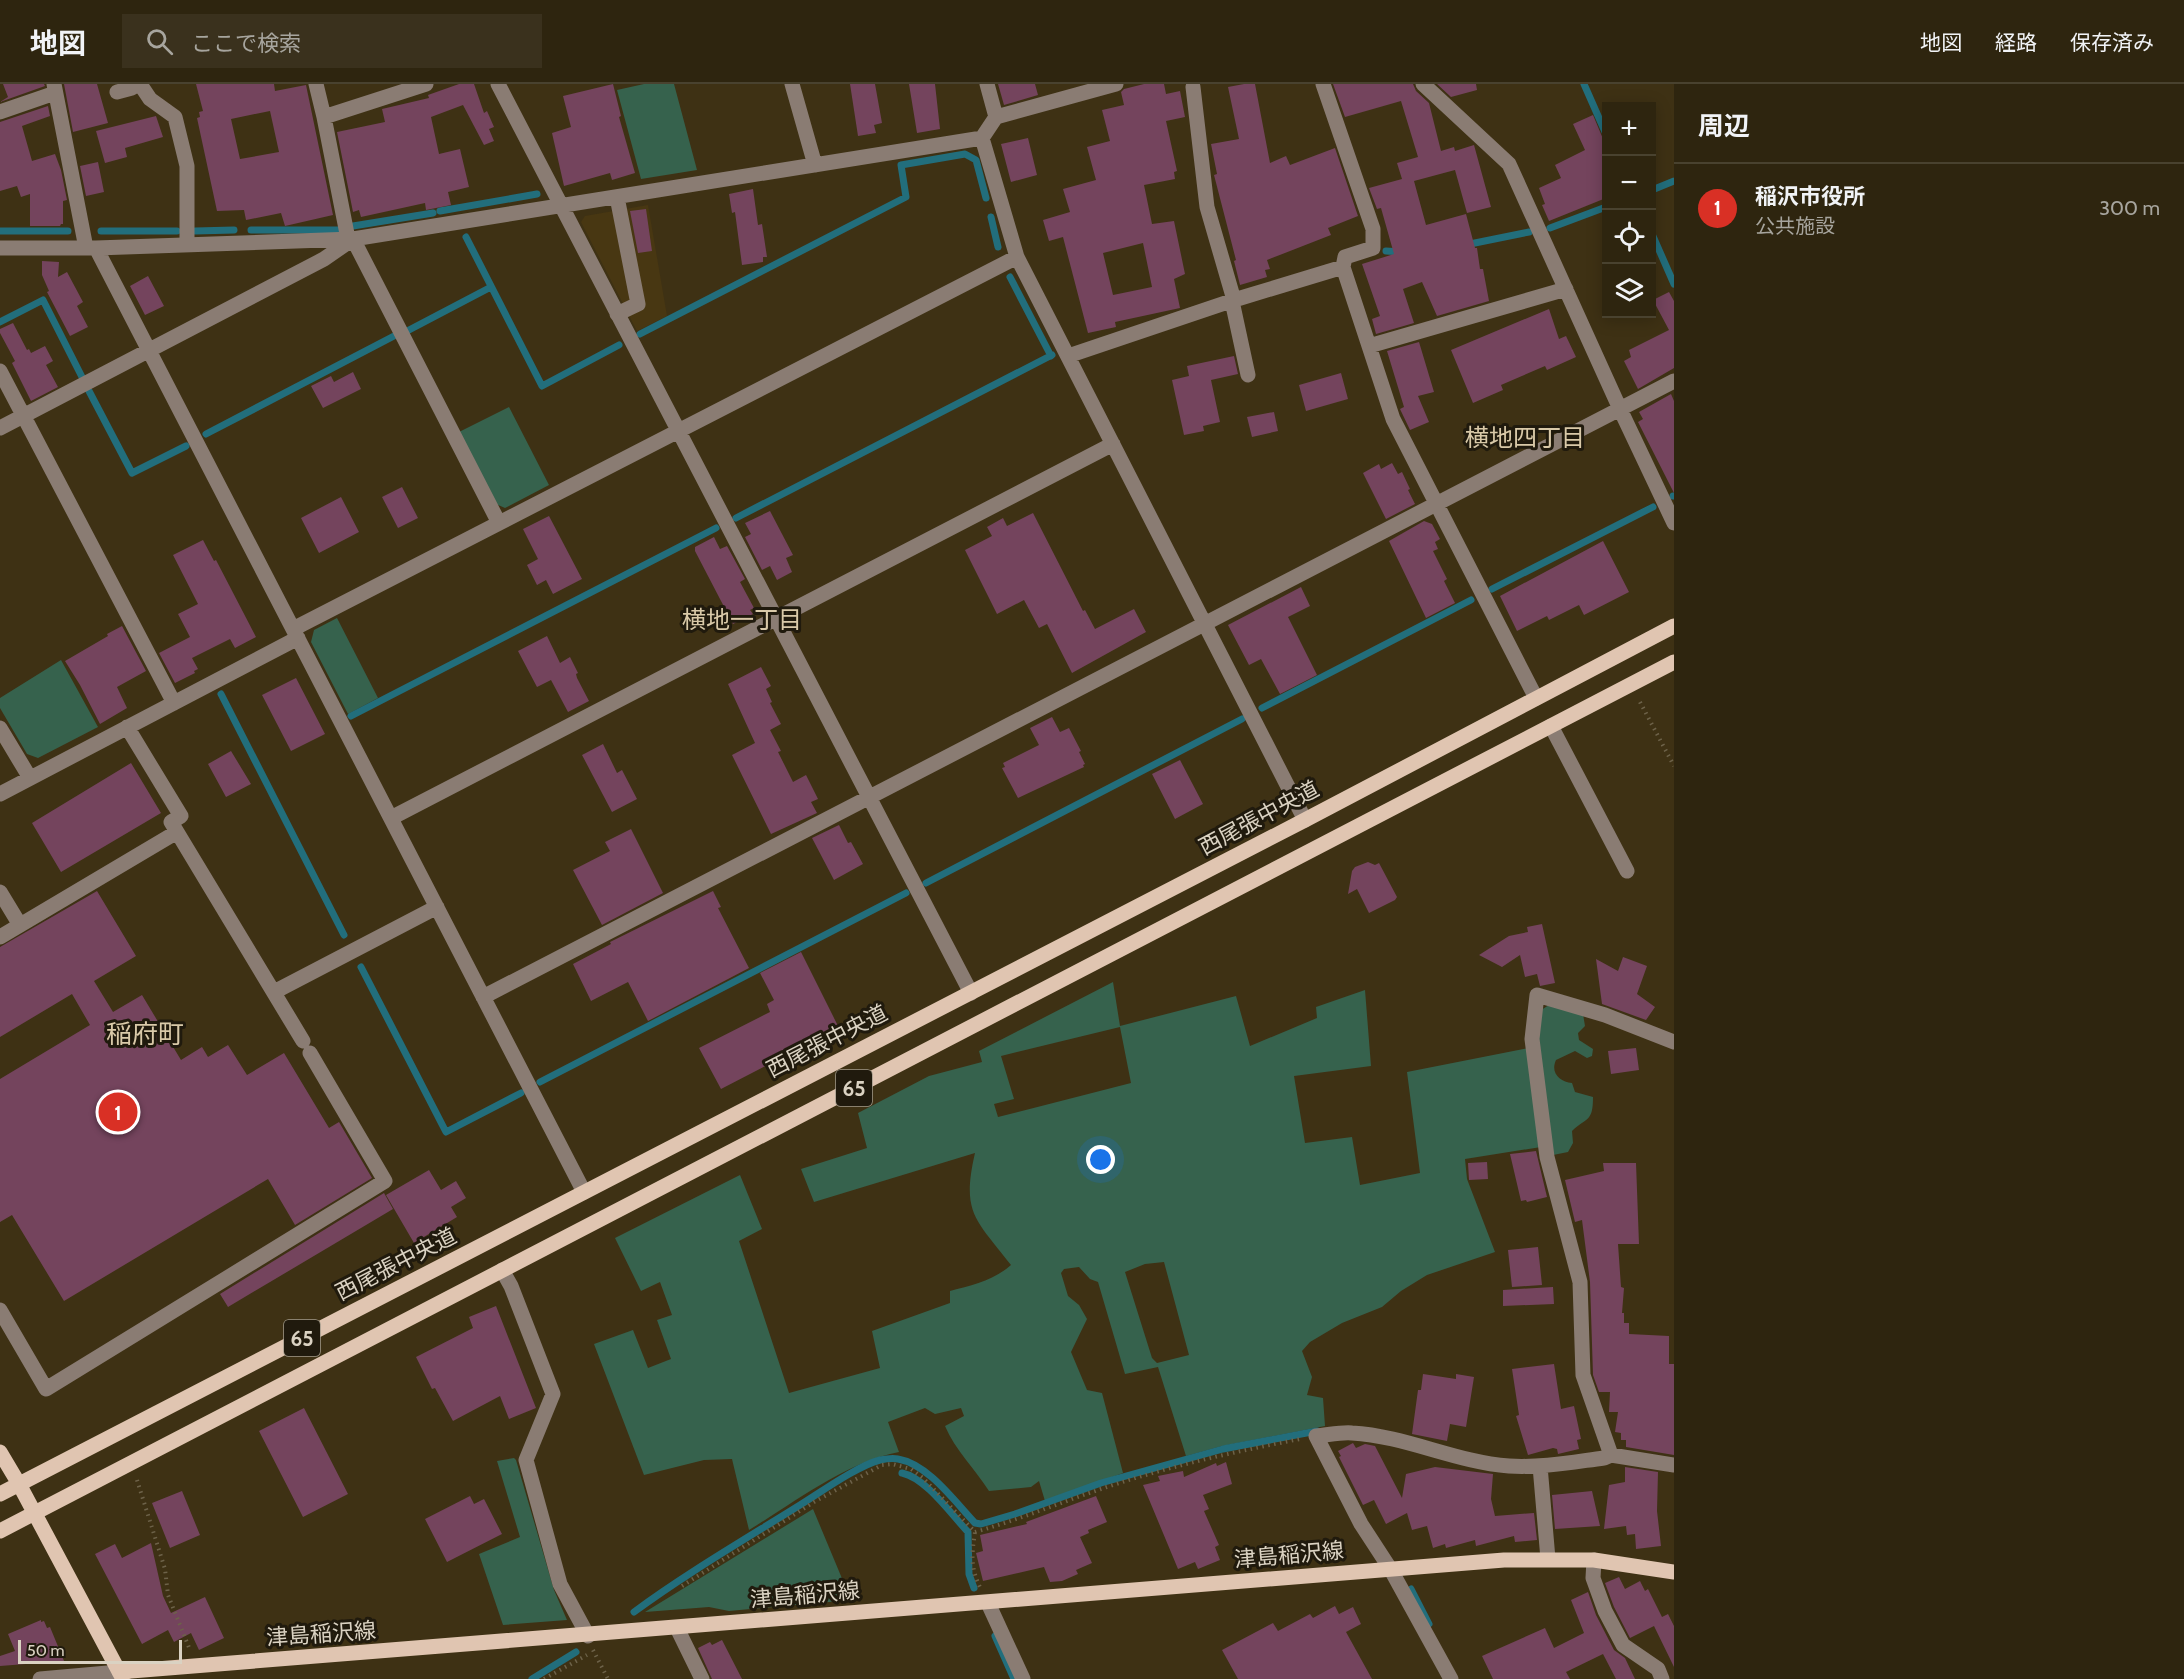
<!DOCTYPE html>
<html lang="ja">
<head>
<meta charset="utf-8">
<style>
  body { margin:0; font-family:Cabin,"Noto Sans JP",sans-serif; background:#3a311d; color:#f1f3f6 }
  .controls { position:absolute; right:18px; top:18px; display:grid; overflow:hidden; border-radius:0px; box-shadow:0 3px 15px #0003 }
  .controls button { width:54px; height:54px; display:grid; place-items:center; padding:0; border:0; border-bottom:2px solid #49422f; background:#2e250f; color:#f1f3f6; font:30px sans-serif }
  .scale { position:absolute; left:18px; bottom:15px; width:164px; box-sizing:border-box; padding-left:6px; border:3px solid #dad2c2; border-top:0; font-size:16px; line-height:21px; white-space:nowrap; color:#dad2c2; -webkit-text-stroke:4px #201a0d; paint-order:stroke }
  .you { position:absolute; left:1101px; top:1076px; width:21px; height:21px; margin:-15px; border:4px solid #fff; border-radius:50%; background:#1a73e8; box-shadow:0 0 0 9px #1a73e833 }
  .badge { display:grid; place-items:center; width:39px; height:39px; border-radius:50%; background:#d93025; color:#fff; font-size:20px; font-weight:700 }
  .pin { position:absolute; translate:-50% -50%; border:3px solid #fff; box-shadow:0 2px 6px #0006 }
  .list { margin:0; padding:0; list-style:none }
  h2 { display:flex; justify-content:space-between; align-items:center; height:78px; margin:0; padding:0 24px; font-size:26px }
  h2 small { font-size:20px; font-weight:400; color:#a7a59e }
  .list li { display:grid; grid-template-columns:39px 1fr auto; gap:18px; align-items:center; box-sizing:border-box; height:90px; padding:0 24px; border-top:2px solid #49422f }
  .list b { display:block; font-size:22px; white-space:nowrap }
  .list p { margin:0; font-size:20px; white-space:nowrap; color:#a7a59e }
  .list em { font-size:20px; font-style:normal; color:#a7a59e }
  .icon { flex:none; width:33px; height:33px; fill:none; stroke:currentColor; stroke-width:2; stroke-linecap:round; stroke-linejoin:round }
  .map { position:relative; flex:none; width:1674px; height:1595px; overflow:hidden }
  header { display:flex; align-items:center; gap:36px; box-sizing:border-box; height:84px; padding:0 30px; background:#2e250f; border-bottom:2px solid #49422f }
  header strong { font-size:28px }
  nav { display:flex; gap:33px; margin-inline-start:auto; font-size:21px }
  .search { width:420px; height:54px; background:#3a311d; display:flex; align-items:center; gap:15px; box-sizing:border-box; padding:0 21px; border-radius:0px; color:#a7a59e; font-size:22px }
  main { display:flex }
  aside { flex:1; background:#2e250f }
  .map>svg:first-child { display:block }
  .built { fill:#483712 }
  .green { fill:#36624d; fill-rule:evenodd }
  .lines { fill:none; stroke-linecap:round; stroke-linejoin:round }
  .stream { stroke:#226e7c; stroke-width:7 }
  .building { fill:#74445d; fill-rule:evenodd }
  .path { stroke:#6d6249; stroke-width:4; stroke-dasharray:1.5 4.5; stroke-linecap:butt }
  .minor { stroke:#8a7c73; stroke-width:15 }
  .major { stroke:#e0c5b1; stroke-width:15 }
  .labels { text-anchor:middle; dominant-baseline:central; stroke-width:6; stroke-linejoin:round; paint-order:stroke }
  .shield { fill:#201a0d; stroke:#a29b8c; stroke-width:1.5 }
  .shield-label { font-size:21px; font-weight:bold; fill:#dad2c2 }
  .street-label { font-size:22px; fill:#dad2c2; stroke:#201a0d }
  .neighbourhood-label { font-size:24px; fill:#d9c9a8; stroke:#201a0d }
  .quarter-label { font-size:26px; fill:#d9c9a8; stroke:#201a0d }
</style>
</head>
<body>
<header>
<strong>地図</strong>
<div class="search"><svg class="icon" aria-label="search" viewBox="0 0 24 24"><circle cx="10" cy="10" r="6"/><path d="M15 15l6 6"/></svg>ここで検索</div>
<nav><a>地図</a><a>経路</a><a>保存済み</a></nav>
</header>
<main>
<div class="map">
<svg width="1674" height="1595" viewBox="0 0 1674 1595">
  <rect width="100%" height="100%" fill="#3e3114"/>
  <path class="built" d="M648 121 667 232 637 247 581 138 585 132Z"/>
  <path class="green" d="M644 0H674L697 86 641 95 617 6Z
    M509 323 549 401 505 424 496 420 459 348Z
    M337 534 378 614 348 630 311 558 314 546Z
    M61 576 98 643 38 674 27 670 0 624V614Z
    M1113 898 1120 942 1236 912 1250 962 1317 934 1316 923 1365 906 1371 982 1294 992 1305 1059 1352 1053 1360 1101 1420 1089 1407 988 1529 964 1541 1063 1465 1075 1467 1095 1495 1168 1427 1191 1401 1207 1382 1223 1342 1239 1310 1258 1302 1267 1312 1293 1307 1311 1323 1314 1325 1342 1222 1362 1186 1372 1158 1283 1125 1290 1098 1198 1090 1195 1079 1183 1064 1185 1061 1189 1068 1212 1079 1221 1087 1235 1071 1268 1087 1306 1102 1309 1123 1389 1045 1417 1039 1397 1031 1403 989 1407C975 1385 955 1366 945 1342L964 1332 961 1324 935 1330 925 1324 888 1338 899 1368C846 1378 795 1418 749 1446L732 1375 704 1376 644 1391 594 1260 633 1246 648 1284 671 1275 657 1236 672 1231 660 1198 641 1207 615 1154 740 1091 762 1145 739 1157 789 1309 880 1284 872 1247 950 1219V1207C972 1201 993 1197 1011 1181 976 1135 961 1130 975 1069L814 1118 801 1085 867 1064 858 1029 929 992 982 978 979 967ZM1120 943 1131 999 998 1033 994 1020 1014 1015 1001 972ZM1164 1178 1189 1271 1157 1279 1152 1274 1125 1188 1145 1180Z
    M1549 921 1583 930 1585 942 1578 949 1579 956 1593 965 1592 972 1587 974 1575 967 1556 976C1550 989 1560 998 1572 999L1575 1008 1593 1013C1593 1038 1587 1033 1572 1047L1573 1059 1568 1068 1553 1071 1539 956 1538 928Z
    M514 1374 516 1376 554 1506 567 1536 503 1541 479 1470 520 1453 497 1377Z
    M813 1425 851 1516 729 1527 709 1523 645 1528Z"/>
  <g class="lines">
    <path class="stream" d="M1584 0 1606 50
      M1652 106 1674 97
      M440 127 537 110
      M991 133 998 163
      M353 142 433 129
      M1550 144 1606 123
      M251 146H339
      M0 147H68
      M101 147H177
      M195 147 234 146
      M1652 150 1674 200
      M466 153 542 302 619 261
      M1465 161 1529 148
      M1386 167 1401 168
      M1010 193 1051 272
      M0 238 43 216 82 293
      M409 246 491 203
      M640 250 906 113 901 81 965 70 976 76 986 114
      M89 307 132 389 186 362
      M206 350 394 252
      M1673 412H1674
      M736 434 1052 271
      M1492 505 1653 423
      M221 610 344 851
      M1262 624 1471 516
      M351 632 716 444
      M926 799 1242 635
      M361 883 446 1048 521 1009
      M540 998 906 809
      M902 1389C926 1394 951 1430 968 1448L969 1490 974 1504
      M1411 1505 1429 1540
      M634 1528C687 1489 744 1456 800 1421 821 1408 857 1382 880 1376 885 1375 893 1374 898 1375 928 1380 955 1418 975 1439L981 1440 1015 1430 1101 1399 1223 1365 1317 1347
      M995 1552 1014 1595
      M532 1595 576 1568"/>
  </g>
  <path class="building" d="M3 0H44L45 2 0 18 8 13Z
    M64 0H97L108 39 73 48Z
    M196 0H274L275 7 306 1 333 131 285 142 281 129 246 136 244 126 217 127 197 34 200 33 199 28 203 27ZM270 27 279 68 240 75 231 35Z
    M459 0H474L484 29 487 27 494 43 489 45 494 57 484 61 463 21 431 33 439 70 460 65 469 103 448 108 451 121 426 126 425 119 361 133 359 126 353 128 337 48 385 38 382 25 429 14 428 11Z
    M613 0 621 32 619 33 635 89 612 96 610 89 564 102 552 49 571 43 563 12Z
    M850 0H875L882 39 874 41 876 49 858 52Z
    M909 0H935L940 45 917 49Z
    M998 0H1035L1038 11 1004 21Z
    M1144 0H1164L1166 10 1180 7 1185 33 1166 37 1177 87 1174 88 1175 95 1144 101 1152 140 1174 137 1185 190 1174 195 1180 224 1115 238 1116 243 1088 249 1063 153 1049 157 1043 136 1070 128 1063 105 1096 96 1087 63 1110 57 1102 26 1124 21 1121 8 1124 5ZM1143 159 1152 203 1113 211 1103 169Z
    M1244 0H1255L1270 79 1286 72 1290 81 1335 64 1358 132 1328 144 1331 151 1267 176 1270 185 1265 186 1267 193 1240 201 1234 177 1236 176 1214 91 1217 90 1211 60 1239 55 1228 3Z
    M1333 0H1413L1416 7 1429 19 1441 67 1454 63 1455 67 1474 61 1491 123 1467 129 1455 86 1414 97 1426 141 1466 130 1475 164H1477L1480 185H1483L1489 217 1437 232 1422 198 1403 205 1414 239 1376 250 1372 235 1380 232 1362 180 1394 170 1381 124 1377 125 1369 104 1402 95 1397 79 1418 73 1401 17 1345 33Z
    M1437 0H1476L1477 6 1451 13Z
    M48 22 50 32 22 42 32 77 55 70 61 86 67 116 63 117V140H61L60 142H30V110L21 113 17 102 0 107V38Z
    M1593 31 1606 62V114L1549 137 1542 121 1545 120 1539 104 1561 94 1555 81 1585 66 1573 40Z
    M156 32 163 53 125 64 127 73 105 79 96 47Z
    M1028 54 1037 91 1011 98 1001 60Z
    M98 78 104 108 86 112 80 82Z
    M753 105 758 141 762 140 767 173H763V178L742 181 735 128 732 129 729 110Z
    M646 125 652 167 638 169 630 127Z
    M42 177 59 178 58 193 67 188 83 218 77 222 88 243 70 252 47 208 49 207 42 191Z
    M148 192 164 222 145 231 130 202Z
    M1669 208 1674 217V284L1638 305 1624 277 1631 273 1629 266 1669 246 1653 216Z
    M1549 225 1559 255 1566 252 1576 273 1547 286 1545 282 1501 301 1503 306 1473 319 1451 266Z
    M13 239 27 266 29 265 31 269 45 262 53 277 46 281 58 303 31 317 12 279 15 277 0 249V245Z
    M1419 258 1434 308 1418 312 1429 338 1410 346 1400 325 1404 323 1387 267Z
    M1234 272 1238 290 1211 296 1220 338 1203 342 1204 347 1184 351 1172 296 1189 292 1187 282Z
    M353 288 361 305 323 324 311 302 331 292 334 298Z
    M1341 289 1348 315 1306 327 1299 301Z
    M1671 310 1674 317V409L1638 338 1643 335 1639 328Z
    M1274 328 1278 347 1252 353 1247 333Z
    M1392 379 1398 390 1402 388 1410 405 1408 406 1415 420 1386 435 1363 389 1379 380 1381 385Z
    M402 403 418 434 398 444 382 413Z
    M341 413 359 448 319 469 301 434Z
    M770 427 793 471 786 474 792 488 777 496 770 482 762 486 745 453 751 450 745 439Z
    M1033 429 1083 527 1085 526 1095 545 1134 525 1146 548 1072 589 1047 540 1039 544 1024 516 997 530 965 466 992 452 987 443 1003 434 1007 442Z
    M549 432 582 495 553 510 546 496 537 501 527 481 538 475 523 445Z
    M1424 437 1432 440 1440 455 1435 458 1438 465 1433 467 1447 495 1444 497 1455 519 1426 534 1389 457Z
    M714 453 720 465 727 462 745 495 740 498 754 524 750 526 753 530 733 540 695 467V463Z
    M203 456 214 477 216 476 256 553 235 564 230 555 192 574 198 585 194 587 195 589 175 599 159 569 190 553 178 530 198 520 173 471Z
    M1603 457 1629 508 1584 531 1579 521 1549 536 1547 532 1517 547 1500 512Z
    M1301 503 1310 522 1288 533 1317 591 1280 610 1261 575 1249 581 1228 541Z
    M122 542 146 587 117 603 127 624 100 640 80 601 65 577 108 552 107 550Z
    M547 552 560 579 570 573 578 589 576 590 577 594 589 617 568 628 551 596 537 603 518 567Z
    M761 583 771 602 766 605 772 618 770 619 781 640 770 646 781 667 778 668 793 698 806 691 818 715 811 718 817 729 771 750 732 671 755 659 728 600Z
    M296 594 325 650 291 667 262 611Z
    M1052 633 1060 648 1069 644 1081 667 1079 668 1085 680 1083 681 1084 683 1018 714 1002 684 1005 683 1003 679 1039 661 1030 644Z
    M603 660 617 689 622 686 637 715 612 728 582 671Z
    M231 667 251 700 226 713 208 680Z
    M1180 676 1203 720 1175 735 1152 690Z
    M131 679 161 729 61 788 32 739Z
    M839 741 848 759 851 758 863 780 834 796 812 754Z
    M631 745 663 809 602 841 573 786 610 767 605 758Z
    M1368 778 1375 781 1379 779 1397 813 1395 816 1369 829 1357 805 1348 810 1352 787 1355 783Z
    M97 807 136 872 94 897 113 928 142 911 181 976 202 963 208 973 228 961 247 991 284 969 329 1044 339 1038 372 1094 295 1141 268 1095 64 1217 12 1131 0 1138V995L90 941 72 910 0 953V863Z
    M713 807 721 823 718 824 749 884 648 937 628 898 591 917 573 880 611 860 610 858Z
    M1542 840 1555 899 1540 902 1537 890 1525 893 1520 871 1502 883 1479 871 1509 852 1528 848 1527 843Z
    M801 868 839 944 721 1005 699 964 770 928 767 920 774 916 760 889Z
    M1623 873 1647 882 1637 910 1655 923 1646 936 1602 920 1596 875 1618 887Z
    M1636 964 1639 986 1611 990 1608 967Z
    M1536 1067 1547 1113 1527 1118 1526 1116 1521 1117 1510 1070Z
    M1487 1078 1488 1095 1469 1096 1468 1079Z
    M1603 1079H1636L1639 1160H1618L1621 1203 1624 1204 1622 1229H1624V1239H1629V1250L1669 1252V1280H1674V1371L1626 1363V1356H1621V1349L1615 1348 1618 1328H1609L1610 1308H1599L1593 1291 1590 1198 1582 1136 1575 1138 1565 1096 1604 1087Z
    M429 1086 441 1106 456 1097 466 1114 451 1123 457 1133 414 1159 386 1111Z
    M384 1109 393 1125 228 1223 220 1210Z
    M1538 1163 1542 1201 1512 1203 1508 1166Z
    M1553 1203 1554 1220 1503 1222V1206Z
    M496 1222 536 1324 509 1335 500 1312 453 1337 435 1304 432 1305 416 1273 473 1244 469 1233Z
    M1554 1280 1561 1325 1574 1322 1581 1355 1577 1356 1579 1365 1558 1370 1557 1365 1553 1364 1528 1371 1516 1332 1519 1331 1512 1285Z
    M1423 1290 1456 1295V1290L1474 1293 1466 1343 1450 1340 1447 1357 1412 1350 1418 1306H1421Z
    M304 1324 348 1410 303 1433 259 1347Z
    M1353 1359 1356 1364 1365 1360 1375 1362 1402 1414 1406 1390 1435 1383 1493 1390 1491 1415 1495 1432 1534 1429 1537 1456 1515 1458 1514 1452 1476 1462 1475 1456 1446 1464 1445 1460 1433 1464 1427 1442 1412 1446 1407 1429 1386 1440 1374 1416 1363 1421 1339 1373 1341 1372 1338 1367Z
    M1226 1378 1232 1400 1203 1411 1209 1425 1204 1427 1219 1461 1215 1463 1220 1476 1198 1485 1195 1478 1178 1485 1143 1401 1160 1397 1158 1392 1183 1387 1184 1393 1216 1379 1217 1382Z
    M1625 1383 1658 1388 1657 1427 1661 1462 1636 1465 1635 1450 1627 1451 1626 1442 1604 1445 1609 1401 1625 1398Z
    M182 1407 200 1451 170 1464 152 1419Z
    M1592 1407 1600 1442 1555 1445 1552 1411Z
    M470 1412 474 1420 484 1415 502 1450 447 1478 425 1435Z
    M1096 1412 1107 1438 1088 1446 1089 1449 1080 1453 1092 1479 1076 1486 1078 1490 1062 1497 1050 1498 1044 1483 983 1497 976 1469 983 1467 980 1451 1027 1440 1026 1438Z
    M151 1459 163 1512 171 1529 205 1513 224 1554 199 1566 191 1549 174 1558 168 1546 142 1560 95 1470 115 1460 122 1474Z
    M1619 1493 1625 1505 1640 1497 1645 1507 1648 1505 1662 1533 1668 1530 1674 1542V1583L1654 1542 1630 1554 1614 1523 1605 1499Z
    M1588 1508 1596 1531 1614 1566 1625 1574 1635 1595H1616L1603 1570 1566 1588 1570 1595H1493L1482 1572 1545 1544 1554 1564 1584 1549 1571 1516Z
    M1335 1522 1339 1530 1353 1523 1361 1540 1346 1548 1372 1595H1238L1222 1566 1273 1539 1278 1547 1310 1530 1313 1534Z
    M41 1536V1538L44 1537 47 1544 50 1543 64 1577 0 1582V1572L15 1567 8 1550Z
    M722 1556 742 1595H712L698 1564 710 1558 712 1561Z"/>
  <g class="lines">
    <path class="path" d="M1640 618 1674 682
      M137 1396 165 1485 168 1511 190 1566
      M975 1448C1018 1436 1059 1419 1101 1405 1166 1383 1233 1368 1300 1355
      M682 1502 814 1418 882 1381 892 1380 911 1385 923 1394 975 1448C972 1469 970 1483 980 1503
      M593 1566 608 1595
      M544 1595 587 1571"/>
    <path class="minor" d="M54 0 86 164
      M140 0 150 15 175 33 187 82V161
      M316 0 324 33 348 155
      M498 0 971 909
      M792 0 815 81
      M1323 0 1373 145V164L1345 173 1343 183
      M1423 0 1509 80 1620 325 1674 439
      M1193 3 1207 123 1234 216 1343 183 1393 335 1536 614
      M117 8 132 4 137 0
      M0 28 55 9
      M324 33 426 0
      M996 33 1116 0
      M982 54 1017 173 1305 736
      M617 113 638 220 617 230
      M0 164H96L353 155 982 54 996 33 987 0
      M96 164 584 1108
      M1232 217 1248 291
      M1369 262 1566 205
      M1068 272 1234 216
      M0 287 174 619
      M0 344 324 175 353 155 499 439
      M293 545 1017 173
      M1551 642 1627 787
      M127 643 181 732 171 738 303 957
      M0 644 30 694
      M0 710 298 554
      M391 734 1113 360
      M0 808 20 841
      M0 853 177 748
      M274 908 437 823
      M483 913 1674 297
      M1674 958 1605 931 1537 911 1532 955 1547 1073 1580 1198 1583 1291 1611 1371 1674 1381
      M502 1186 511 1202 553 1310 526 1376 560 1500 588 1552
      M0 1226 46 1305 385 1097 310 969
      M1540 1382 1548 1475
      M1594 1476 1593 1494 1605 1527 1623 1561 1658 1585 1662 1595
      M988 1519 1023 1595
      M677 1544 702 1595
      M40 1595 119 1588
      M1451 1595 1391 1486 1361 1440 1316 1352C1328 1351 1341 1348 1352 1349 1406 1352 1455 1378 1509 1382 1541 1384 1573 1378 1604 1374L1611 1371"/>
    <path class="major" d="M0 1368 19 1400 123 1595
      M0 1410 1305 736 1674 542
      M0 1447 1674 578
      M119 1588 1504 1476H1594L1674 1488"/>
  </g>
  <g class="labels">
    <g class="shield">
      <rect x="836" y="986" width="36" height="36" rx="4.5"/>
      <rect x="284" y="1236" width="36" height="36" rx="4.5"/>
    </g>
    <g class="shield-label">
      <text x="854" y="1004">65</text>
      <text x="302" y="1254">65</text>
    </g>
    <g class="street-label">
      <text transform="translate(1259 734) rotate(-28)">西尾張中央道</text>
      <text transform="translate(827 957) rotate(-27)">西尾張中央道</text>
      <text transform="translate(396 1180) rotate(-27)">西尾張中央道</text>
      <text transform="translate(1289 1471) rotate(-5)">津島稲沢線</text>
      <text transform="translate(805 1511) rotate(-5)">津島稲沢線</text>
      <text transform="translate(321 1550) rotate(-4)">津島稲沢線</text>
    </g>
    <g class="neighbourhood-label">
      <text x="1525" y="353">横地四丁目</text>
      <text x="742" y="535">横地一丁目</text>
    </g>
    <g class="quarter-label">
      <text x="145" y="950">稲府町</text>
    </g>
  </g>
</svg>
<div class="controls">
<button>+</button>
<button>−</button>
<button><svg class="icon" aria-label="locate" viewBox="0 0 24 24"><circle cx="12" cy="12" r="6"/><path d="M12 2v4M12 18v4M2 12h4M18 12h4"/></svg></button>
<button><svg class="icon" aria-label="layers" viewBox="0 0 24 24"><path d="M12 4l9 5-9 5-9-5zM3 14l9 5 9-5"/></svg></button>
</div>
<div class="scale">50 m</div>
<div class="you"></div>
<div class="pin badge" style="left:118px;top:1028px">1</div>
</div>
<aside>
<h2>周辺<small></small></h2>
<ul class="list">
<li><span class="badge">1</span><div><b>稲沢市役所</b><p>公共施設</p></div><em>300 m</em></li>
</ul>
</aside>
</main>
</body>
</html>
